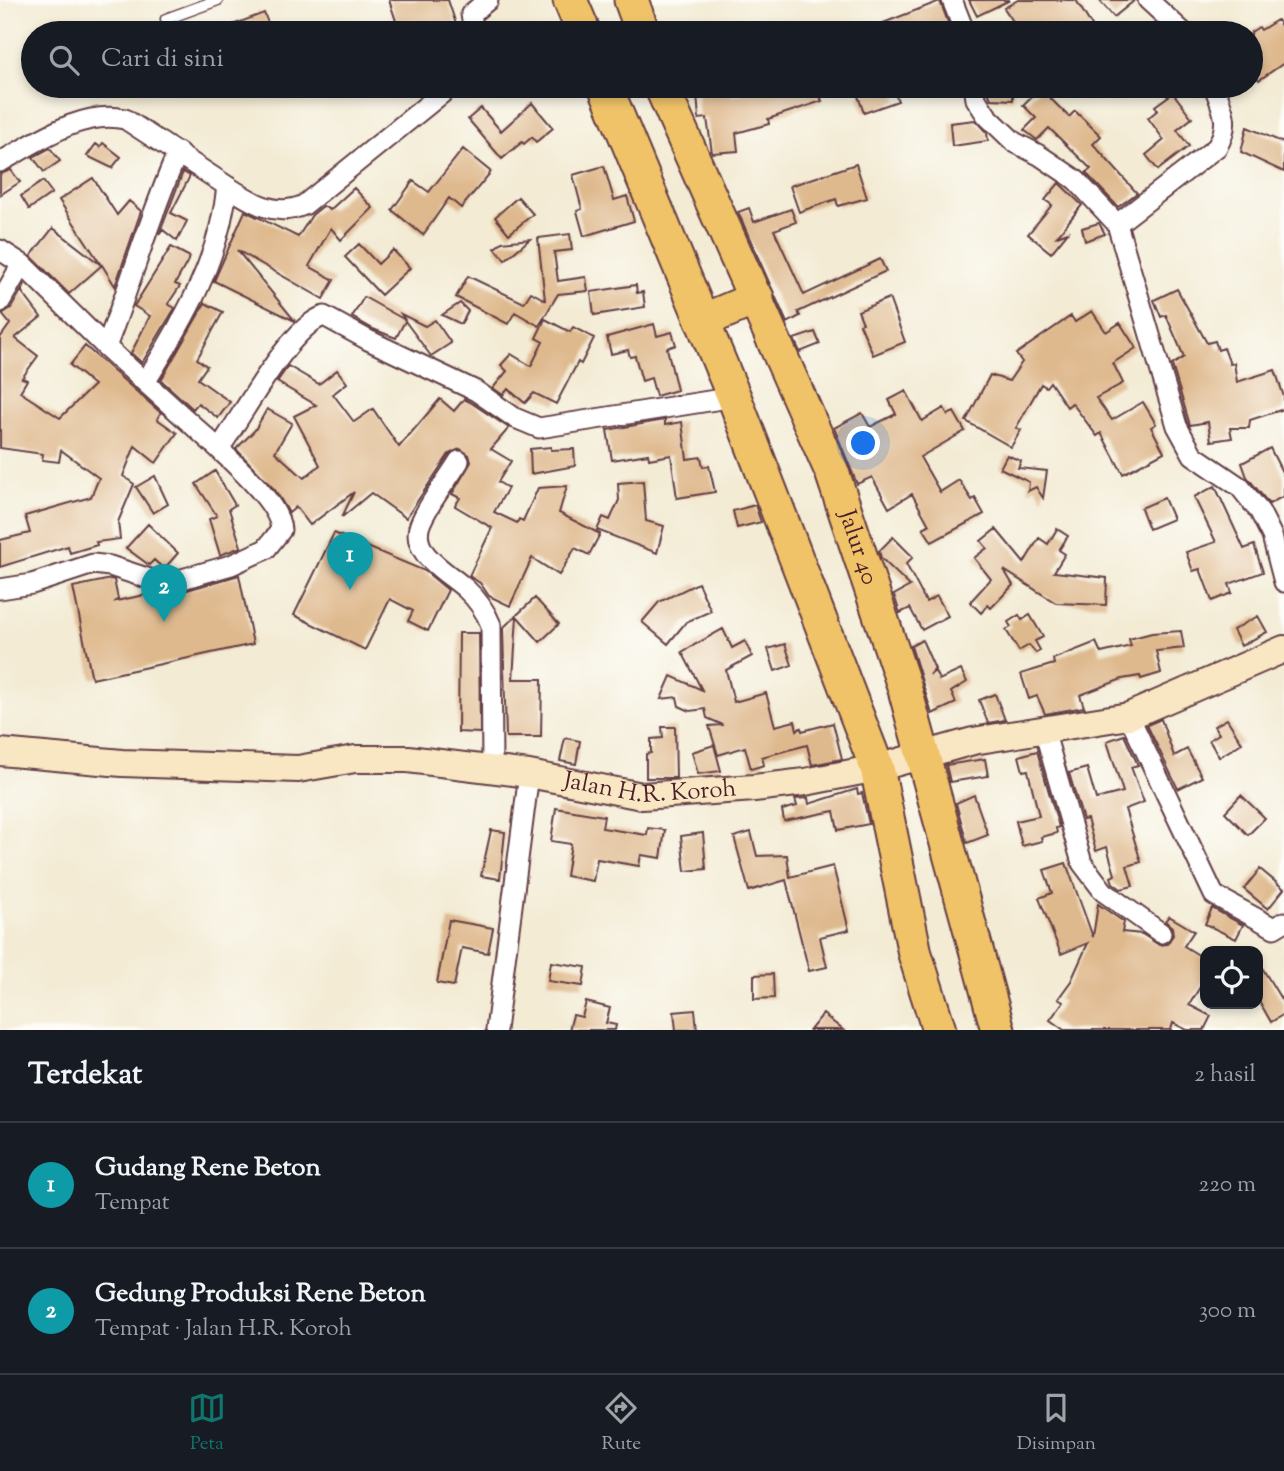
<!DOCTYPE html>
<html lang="id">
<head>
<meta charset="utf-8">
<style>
  body { margin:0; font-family:"Sorts Mill Goudy",serif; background:#242831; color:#f1f3f6 }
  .controls { position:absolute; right:21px; bottom:21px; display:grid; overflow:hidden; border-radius:14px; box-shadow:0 4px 10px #0003 }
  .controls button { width:63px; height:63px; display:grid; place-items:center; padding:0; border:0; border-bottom:2px solid #363941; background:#171b24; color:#f1f3f6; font:35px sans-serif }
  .you { position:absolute; left:864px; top:444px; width:24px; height:24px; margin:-18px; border:5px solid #fff; border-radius:50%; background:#1a73e8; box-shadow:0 0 0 10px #1a73e833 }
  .badge { display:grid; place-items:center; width:46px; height:46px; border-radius:50%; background:#0f766e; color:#fff; font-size:23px; font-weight:700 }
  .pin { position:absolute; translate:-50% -58px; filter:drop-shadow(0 2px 4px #0008) }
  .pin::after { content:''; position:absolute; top:37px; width:24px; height:21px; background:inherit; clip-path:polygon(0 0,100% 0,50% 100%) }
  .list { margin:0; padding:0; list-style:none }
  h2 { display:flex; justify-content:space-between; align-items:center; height:91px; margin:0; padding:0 28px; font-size:30px }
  h2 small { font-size:23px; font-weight:400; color:#9ea1a6 }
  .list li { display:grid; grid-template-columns:46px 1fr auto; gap:21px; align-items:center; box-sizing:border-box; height:126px; padding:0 28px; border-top:2px solid #363941 }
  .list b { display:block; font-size:26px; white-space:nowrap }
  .list p { margin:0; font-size:23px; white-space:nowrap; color:#9ea1a6 }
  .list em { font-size:23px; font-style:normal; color:#9ea1a6 }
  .icon { flex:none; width:38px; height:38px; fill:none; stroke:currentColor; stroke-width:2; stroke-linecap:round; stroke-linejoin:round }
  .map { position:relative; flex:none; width:1284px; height:1030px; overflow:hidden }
  .search { position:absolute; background:#171b24; box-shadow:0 4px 10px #0003; left:21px; right:21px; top:21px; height:77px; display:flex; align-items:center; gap:18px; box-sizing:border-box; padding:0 24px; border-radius:38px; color:#9ea1a6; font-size:26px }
  .sheet { height:343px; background:#171b24 }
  nav { display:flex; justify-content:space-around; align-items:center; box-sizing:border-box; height:98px; border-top:2px solid #363941; background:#171b24; font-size:19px; color:#9ea1a6 }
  nav a { display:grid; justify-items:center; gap:4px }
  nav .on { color:#0f766e }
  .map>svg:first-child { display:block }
  .building { fill:#dfb98e }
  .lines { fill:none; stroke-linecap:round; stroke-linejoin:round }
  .lane-casing { stroke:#633e44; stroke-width:13 }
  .street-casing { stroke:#633e44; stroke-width:23 }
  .secondary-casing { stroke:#633e44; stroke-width:30 }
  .highway-casing { stroke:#633e44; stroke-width:37 }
  .lane { stroke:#fff; stroke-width:10 }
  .street { stroke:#fff; stroke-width:19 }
  .secondary { stroke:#f9e7c3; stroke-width:26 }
  .highway { stroke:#f0c369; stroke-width:33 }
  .labels { text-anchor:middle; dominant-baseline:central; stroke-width:6; stroke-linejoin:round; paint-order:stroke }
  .street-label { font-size:24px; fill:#4a1f2b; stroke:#fdfcf7 }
</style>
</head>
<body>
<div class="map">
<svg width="1284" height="1030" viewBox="0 0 1284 1030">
  <rect width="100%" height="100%" fill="#fdfcf7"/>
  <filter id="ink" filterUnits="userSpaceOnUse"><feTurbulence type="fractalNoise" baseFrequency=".0143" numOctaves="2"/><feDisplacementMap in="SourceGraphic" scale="14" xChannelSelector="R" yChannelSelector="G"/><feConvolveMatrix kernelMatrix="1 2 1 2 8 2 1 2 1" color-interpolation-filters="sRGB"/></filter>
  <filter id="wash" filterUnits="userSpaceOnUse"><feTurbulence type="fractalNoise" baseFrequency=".00686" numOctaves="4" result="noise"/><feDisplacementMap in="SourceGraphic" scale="28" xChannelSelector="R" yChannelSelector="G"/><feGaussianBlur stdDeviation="1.57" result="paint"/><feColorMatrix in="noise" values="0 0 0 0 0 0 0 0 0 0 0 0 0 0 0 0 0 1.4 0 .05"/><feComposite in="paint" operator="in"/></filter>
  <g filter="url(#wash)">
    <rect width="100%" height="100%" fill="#f3ebd4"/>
    <g id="blocks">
      <path class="building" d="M389 0H448L459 33H400Z
        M969 0H1010L977 16Z
        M1018 0H1076L1093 28 1085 33H1021L1004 8Z
        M1099 0H1135L1114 17Z
        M940 1 952 33H860V32Z
        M264 13 272 33H214V32Z
        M1277 20 1284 30V63L1259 80 1251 68V32L1259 27 1261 30Z
        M772 86H816L822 101 768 119 769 124 736 133 738 151 712 153 707 118 699 119 697 94 731 90 732 96Z
        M886 86H892L898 101 864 113 858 96Z
        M986 86H1013V100L991 99Z
        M1040 88 1069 117 1075 111 1101 136 1093 144 1137 193 1118 207 1086 173 1091 169 1049 128 1037 140 1024 130 1036 118 1023 105Z
        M1173 93 1192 118 1177 130 1189 146 1158 170 1146 155 1164 140 1148 118 1158 110 1155 106Z
        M532 103 553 128 536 142 532 137 524 144 522 142 502 159 468 119 481 108 501 131Z
        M975 120 987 133 988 141 952 146 950 123Z
        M1247 127 1284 143V172L1241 152Z
        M103 143 121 157 112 168 87 156 96 144 100 147Z
        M50 148 60 161 44 172 33 157Z
        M463 149 491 172 461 208 449 198 423 235 392 210 413 181 429 192Z
        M856 164 867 198 838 206 836 199 799 212 790 186Z
        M604 166 614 200 627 196 634 221 584 236 577 211 582 209 573 175Z
        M11 170 20 182 0 195V174Z
        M183 172 190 176 171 213 187 221 177 241 163 230 159 235Z
        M93 178 117 215 129 201 141 211 115 286 102 265 69 294 31 256 53 228 101 265 59 200Z
        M43 181 52 193 29 209 21 196Z
        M1059 183 1082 205 1057 236 1068 232 1051 253 1028 234 1052 205 1045 200Z
        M354 188 373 208 341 240 331 228 309 266 334 280 323 299 237 250 295 321 214 281 245 211 298 237 312 215 323 206 330 210Z
        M518 197 533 214 509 234 495 217Z
        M749 208 754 222 791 209 796 222 774 230 804 295 880 259 886 271 798 312 800 316 787 323 738 212Z
        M1099 223 1105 234 1085 241 1082 228Z
        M570 234 572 250 554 252 558 281 586 277 588 291 558 294 539 326 515 312 508 324 456 297 468 276 524 303 531 292 545 300 538 238Z
        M530 239 505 260 495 248 502 242Z
        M359 244 378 264 393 250 410 268 381 295 345 257Z
        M171 247 190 257 175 284 180 286 168 304 175 308 142 363 131 353 150 316 134 306Z
        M25 284 22 292 41 317 15 338 38 356 22 378 27 380 20 392 60 418 94 385 70 365 85 346 161 413 157 419 177 433 156 463 135 446 123 476 134 484 118 522 120 539 96 542 97 545 70 553 68 546 0 567V540L30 533 25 516 91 497 99 478 61 450 59 462 42 460 43 454 0 448V338L10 324 2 314 11 308Z
        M636 285 637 293 643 292 645 307 594 315 591 292Z
        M1177 289 1207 343 1215 341 1218 350 1224 348 1230 364 1234 363 1237 382 1275 370 1284 397V409L1250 420 1249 428H1230L1232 438 1211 441 1208 422 1190 425 1172 365 1184 357 1166 315 1161 317 1154 300Z
        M364 297 405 320 401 314 425 326 435 320 451 343 431 356 405 321 396 338 373 329 352 317Z
        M889 298 905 342 873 355 860 324 863 323 858 311Z
        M205 303 223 312 197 359 207 366 198 379 230 402 218 418 198 403 193 409 161 380Z
        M460 303 468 311 461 324 442 315Z
        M1092 311 1106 332 1120 323 1136 348 1113 363 1123 383 1096 398 1112 420 1143 402 1156 424 1151 427 1164 452 1123 474 1101 433 1097 436 1072 403 1067 407 1050 382 1046 387 1041 384 1016 428 1021 430 1011 447 966 421 990 375 1009 381 1022 362 1016 354 1071 316 1075 322Z
        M545 319 570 332 573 327 594 338 581 364 578 362 556 404 534 393 525 403 508 389 503 395 493 388 507 371 501 365 511 354 531 366 543 342 536 338Z
        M654 324 657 336 672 332 676 345 667 348 677 390 656 396 651 378 642 381 635 356 630 357 628 350 611 354 607 337Z
        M815 332 820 344 800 352 794 339Z
        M288 366 319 384 337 370 347 383 333 394 354 422 373 409 399 447 440 399 454 411 464 399 470 402 509 428 491 449 511 461 498 482 508 488 494 512 517 523 519 519 523 521 538 488 567 486 559 513 600 534 589 555 575 548 559 575 532 558 510 606 489 596 480 583 469 576 492 528 455 506 460 498 452 494 471 462 469 455 460 449 449 454 406 518 371 493 342 517 354 492 310 525 296 507 289 513 275 490 236 449 255 430 267 409 292 423 275 452 304 478 320 465 294 416 316 405 277 382Z
        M906 391 922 421 944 408 948 415 954 412 965 431 920 457 940 492 959 480 972 500 975 498 984 514 932 542 923 528 929 525 912 494 889 508 872 477 857 484 834 428 862 413 870 427 896 414 889 400Z
        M665 420V425L682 422 687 459 701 457 703 467 709 466 715 492 677 498 671 455 649 459 648 454 612 460 607 430Z
        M551 447V450L574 449 575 466 531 474 530 449Z
        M1270 448 1284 476V496L1269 504 1247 477 1242 463Z
        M1007 455 1021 461 1018 468 1047 471 1043 498 1036 487 1028 491 1029 482 1000 468Z
        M215 471 235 505 229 509 241 547 220 555 209 519 217 516 196 484Z
        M155 476 168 504 153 513 136 487Z
        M643 481 646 521 664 526 657 553 597 530 603 517 610 520 619 500 618 483Z
        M1215 486 1244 549 1254 545 1263 572 1229 584 1232 593 1212 601 1200 569 1193 571 1186 552 1216 542 1194 497Z
        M1164 498 1173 519 1149 529 1141 508Z
        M755 505 761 522 737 528 733 511Z
        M148 524 178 553 164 569 154 560 149 565 126 548Z
        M996 529 1024 563 1039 538 1048 544 1057 529 1068 536 1059 550 1065 554 1054 572 1107 578 1106 605 1056 603 1004 570 1013 585 991 608 988 605 981 613 970 602 991 579 974 558 987 548 981 541Z
        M334 533 425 571 448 590 428 631 408 621 413 611 390 599 365 650 294 615Z
        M893 537 913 557 906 564 926 602 937 596 948 616 922 630 910 608 900 613 894 595 910 586 881 558 879 551Z
        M239 575 253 644 92 679 73 587 111 579 114 580 118 599 116 601 154 593H177Z
        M698 583 711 611 686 622 668 644 642 622 659 602Z
        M535 598 559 624 540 642 517 616 513 679H542L541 737H506L503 628Z
        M1019 615 1022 620 1030 615 1043 637 1035 641 1040 650 1036 653 1029 645 1019 651 1006 630 1011 627 1008 622Z
        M1258 616 1267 632 1241 646 1233 630Z
        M723 629 732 648 745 641 752 656 726 670 734 702 766 693 775 726 795 721 797 730 801 728 802 731 833 723 842 759 812 765 807 745 762 757 764 765 751 769 745 747 718 755 709 726 723 725 707 718 705 709 690 711 679 706 677 697 661 699 671 676 702 690 682 652Z
        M1181 631 1184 648 1156 651 1161 673 1141 679 1140 676 1122 679 1080 695 1084 707 1045 714 1037 696 1029 699 1021 674 1054 664 1053 659 1096 642 1101 653 1131 646 1129 639 1152 633Z
        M459 633H479L480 733 458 732Z
        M922 640 935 669 930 675 935 671 939 680 961 670 967 682 951 692 956 703 932 714 911 646Z
        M785 644 792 665 775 671 768 649Z
        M995 694 1005 720 988 723 979 700Z
        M1161 719 1174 756 1187 749 1202 777 1178 789 1147 725Z
        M1227 719 1242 743 1219 757 1209 740 1219 734 1214 726Z
        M662 727H675L676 778H646V754L651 753V739L663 738Z
        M1124 735 1138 765 1131 767 1144 802 1125 809 1141 862 1127 866 1133 886 1121 889 1113 883 1111 877 1115 875 1107 847 1096 851 1087 819 1083 820 1069 773 1087 768 1096 799 1123 792 1107 741Z
        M565 738 580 741 576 764 560 761Z
        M714 745 721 771 698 774 692 752Z
        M1037 751 1059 827 1056 828 1057 833 1041 837 1042 841 1022 846 1016 821 1039 816 1029 775 1028 770 1023 771 1019 756Z
        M985 759 988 776 950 782 946 765Z
        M857 789 858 794 862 793 869 824 838 830 834 811 784 821 782 810 797 806 795 799 808 798 809 804Z
        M974 795 988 835 967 843 956 803Z
        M1241 795 1265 818 1248 835 1225 812Z
        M556 808 604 816 602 828 647 835 648 828 665 830 661 858 641 855 639 866 597 859 593 881 566 876 571 844 551 841Z
        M491 830 505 832 500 879 481 876Z
        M751 832 757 856 787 855 790 877 833 866 849 930 820 937 827 967 809 971 786 880 749 891 734 837Z
        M703 833 706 869 685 871 681 836Z
        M1066 863 1093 937 1098 904 1124 922 1122 932 1142 934 1159 945 1167 944 1173 935 1172 927 1165 921 1169 916 1194 931 1184 946 1205 959V979L1189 1005 1211 1016 1204 1030H1187L1173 1023 1171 1030H1064L1050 1020 1063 1002 1058 999 1071 981 1088 943 1061 954 1039 898 1052 893 1044 870Z
        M1260 869 1284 889 1268 909 1244 889Z
        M1212 908 1243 925 1236 939 1205 924Z
        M449 920 493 928 488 953 462 948 454 986 437 983Z
        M1258 961 1284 1004V1014L1271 1022 1258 999Z
        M551 962 586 967 583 986 548 981Z
        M773 974 774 998 754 999V975Z
        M586 1002 610 1008 606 1023 616 1025 615 1030H569L573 1015 582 1017Z
        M695 1010 697 1030H676L674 1012Z
        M823 1014 843 1030H810Z"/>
    </g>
  </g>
  <g filter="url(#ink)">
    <use href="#blocks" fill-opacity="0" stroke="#633e44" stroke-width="2"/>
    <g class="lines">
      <defs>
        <path id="lane" d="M166 19 218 0"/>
        <path id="street" d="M952 0 965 33
          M1148 0 1184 33
          M474 33 471 14 488 0
          M974 86 976 99 987 116 1014 142 1039 155 1076 180 1117 224 1177 426 1193 455 1240 487 1260 512 1272 536 1284 582
          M0 162C37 142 82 109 125 119L227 186C220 259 184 320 146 381
          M227 186C252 202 274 218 304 205L451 86
          M1117 224 1217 147C1231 122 1223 111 1214 86
          M0 250 22 264 106 347 219 449C241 418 290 326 324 316L368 340 476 391 515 418 539 428 734 397
          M0 302 22 264
          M106 347C131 283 150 215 178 152
          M459 461C447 481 430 501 421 522 407 553 448 572 466 589 478 600 485 610 491 625L492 769
          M0 589 32 584 93 564 110 566 162 583 175 581 231 565 266 549 281 530C280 504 237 467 219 449
          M1129 716 1214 895 1274 928 1284 922
          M1044 730 1082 863 1104 892 1161 933
          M496 1030 529 774"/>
        <g id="secondary">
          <path id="s1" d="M0 752 122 763 298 769 355 759H408L529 774 642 796 754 788 805 782 877 768 973 741 1129 716 1284 649"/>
        </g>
        <g id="highway">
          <path d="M570 0 584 33"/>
          <path d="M631 0 643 33"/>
          <path d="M605 86 734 397 877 768 915 954 939 1030"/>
          <path id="s2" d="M661 86 832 472 904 686 998 1030"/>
          <path d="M702 321 757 298"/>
        </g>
      </defs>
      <use href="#lane" class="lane-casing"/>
      <use href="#street" class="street-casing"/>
      <use href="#secondary" class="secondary-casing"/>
      <use href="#highway" class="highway-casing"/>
      <use href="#lane" class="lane"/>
      <use href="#street" class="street"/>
      <use href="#secondary" class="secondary"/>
      <use href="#highway" class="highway"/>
    </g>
  </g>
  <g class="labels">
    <g class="street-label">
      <text stroke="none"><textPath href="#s2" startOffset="502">Jalur 40</textPath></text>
      <text stroke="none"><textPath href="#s1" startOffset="654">Jalan H.R. Koroh</textPath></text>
    </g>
  </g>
</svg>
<div class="controls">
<button><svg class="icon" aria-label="locate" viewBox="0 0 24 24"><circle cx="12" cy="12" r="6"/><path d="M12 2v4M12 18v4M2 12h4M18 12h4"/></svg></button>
</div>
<div class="you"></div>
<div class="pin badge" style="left:350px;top:590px;background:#0f9aa8">1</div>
<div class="pin badge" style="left:164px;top:622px;background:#0f9aa8">2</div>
<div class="search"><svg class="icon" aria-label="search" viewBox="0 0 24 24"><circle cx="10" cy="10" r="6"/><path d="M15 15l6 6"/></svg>Cari di sini</div>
</div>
<section class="sheet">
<h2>Terdekat<small>2 hasil</small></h2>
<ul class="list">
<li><span class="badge" style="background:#0f9aa8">1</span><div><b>Gudang Rene Beton</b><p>Tempat</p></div><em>220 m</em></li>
<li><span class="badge" style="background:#0f9aa8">2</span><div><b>Gedung Produksi Rene Beton</b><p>Tempat · Jalan H.R. Koroh</p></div><em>300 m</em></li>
</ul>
</section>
<nav>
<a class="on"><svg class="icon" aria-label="map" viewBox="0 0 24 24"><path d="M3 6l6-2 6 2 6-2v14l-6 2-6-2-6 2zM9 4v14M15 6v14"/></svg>Peta</a>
<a><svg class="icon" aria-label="directions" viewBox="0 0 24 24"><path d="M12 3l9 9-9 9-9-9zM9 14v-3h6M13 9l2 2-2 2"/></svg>Rute</a>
<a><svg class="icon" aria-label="saved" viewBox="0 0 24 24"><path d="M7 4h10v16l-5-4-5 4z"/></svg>Disimpan</a>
</nav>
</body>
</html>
